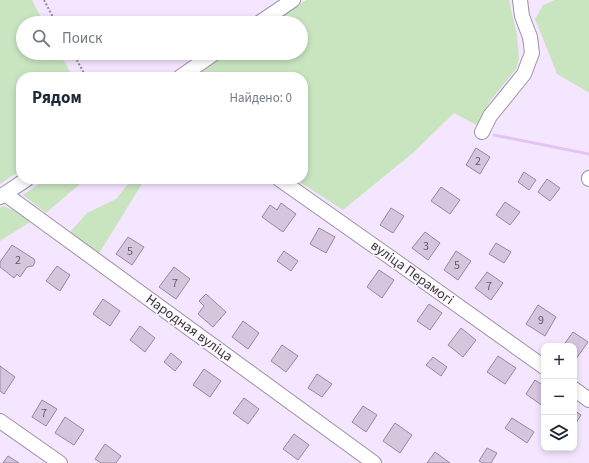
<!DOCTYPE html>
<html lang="ru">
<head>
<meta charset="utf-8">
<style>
  body { margin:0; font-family:"Source Sans 3",sans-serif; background:#f6f6f7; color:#1f2937 }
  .controls { position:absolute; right:12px; bottom:12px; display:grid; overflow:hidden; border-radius:8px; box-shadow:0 2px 6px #0003 }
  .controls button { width:36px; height:36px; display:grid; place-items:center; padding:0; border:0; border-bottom:1px solid #e0e1e3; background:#fff; color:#1f2937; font:20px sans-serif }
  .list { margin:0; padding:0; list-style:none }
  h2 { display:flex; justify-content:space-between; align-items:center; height:52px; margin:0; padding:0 16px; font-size:17px }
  h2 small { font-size:13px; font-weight:400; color:#747a83 }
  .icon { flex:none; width:22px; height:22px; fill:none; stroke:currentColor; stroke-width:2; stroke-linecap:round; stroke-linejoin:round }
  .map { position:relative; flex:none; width:589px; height:463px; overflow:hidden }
  .search { position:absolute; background:#fff; box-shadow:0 2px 6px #0003; left:16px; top:16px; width:292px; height:44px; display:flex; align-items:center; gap:10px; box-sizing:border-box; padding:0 14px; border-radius:22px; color:#747a83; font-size:15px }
  .panel { position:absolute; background:#fff; box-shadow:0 2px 6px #0003; left:16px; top:72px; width:292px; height:112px; border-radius:16px }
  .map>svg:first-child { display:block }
  .green { fill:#c9e5c0 }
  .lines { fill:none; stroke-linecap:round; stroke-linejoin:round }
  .stream { stroke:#e3c5f4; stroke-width:3 }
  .building { fill:#d5c6de; stroke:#96889f }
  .minor-casing { stroke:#9e90a6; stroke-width:16 }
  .path { stroke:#928898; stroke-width:2; stroke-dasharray:2 2; stroke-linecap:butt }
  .minor { stroke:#fff; stroke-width:14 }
  .labels { text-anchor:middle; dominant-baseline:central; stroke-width:3; stroke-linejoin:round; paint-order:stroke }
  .number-label { font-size:12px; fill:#615865 }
  .street-label { font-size:14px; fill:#3a343d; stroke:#fcf9fe }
</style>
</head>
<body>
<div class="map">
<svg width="589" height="463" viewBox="0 0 589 463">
  <rect width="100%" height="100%" fill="#f5e6ff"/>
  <path class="green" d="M0 0H32L44 23H23V53H60L73 77H21V170L0 184Z
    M306 0H509L517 35 519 59 516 69 490 101 478 126 454 113 414 152 343 210 295 179H303V77H190L226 53H301V23H271Z
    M555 0H589V92H588L557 74 535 19 543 5Z
    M46 179H86L46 213 23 195Z
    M132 179H145L98 255 69 233 87 213 116 199Z
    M3 206C14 210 22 213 30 222L0 241V208Z"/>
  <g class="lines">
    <path class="stream" d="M494 135 589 154"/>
  </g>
  <path class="building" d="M476 148 490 157 480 174 466 165Z
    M524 172 536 180 529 190 518 182Z
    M170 179H179L177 183Z
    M547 179 560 188 550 201 538 192Z
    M441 187 460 200 450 214 431 201Z
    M505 202 520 212 510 225 496 215Z
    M281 203 296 214 283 232 262 217 270 205 277 210Z
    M391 208 404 216 393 233 380 225Z
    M319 228 335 237 326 253 310 244Z
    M425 232 440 243 428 260 412 248Z
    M128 237 144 247 132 265 116 254Z
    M496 243 511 252 504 263 489 254Z
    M12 245 34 259 35 262 33 266 27 267 20 277 17 274 14 278 0 267V262Z
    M284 251 298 261 291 271 277 261Z
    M456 251 471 261 458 280 444 270Z
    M57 266 70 275 60 291 46 281Z
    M174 267 190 279 176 299 159 287Z
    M379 270 394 280 382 298 367 287Z
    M487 272 503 283 491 300 475 288Z
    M206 294 226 312 213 327 198 314 204 306 199 301Z
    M103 299 120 311 110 326 93 314Z
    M429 304 442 313 430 330 417 321Z
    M538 305 556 317 545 336 526 324Z
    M243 321 259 333 248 349 232 337Z
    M140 326 155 338 145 352 130 340Z
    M461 328 476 340 463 357 448 345Z
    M573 332 588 342 576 359 574 357V346H563Z
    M282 345 298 356 286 372 271 361Z
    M171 353 182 362 175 371 164 362Z
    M498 356 516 368 505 384 487 372Z
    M433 357 447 367 441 376 426 365Z
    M0 366 15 377 4 394 0 391Z
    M204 369 221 381 210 397 193 385Z
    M317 374 332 384 322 397 308 388Z
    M535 380 544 386V407L526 394Z
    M244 398 259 409 248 424 233 413Z
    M42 400 57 409 46 426 32 417Z
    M363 406 377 415 366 432 352 422Z
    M574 410 581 415 574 426Z
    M65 417 84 430 74 445 55 433Z
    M512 418 534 432 527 443 505 428Z
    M395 423 412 435 400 453 383 441Z
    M294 434 309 445 298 460 283 449Z
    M105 444 121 456 116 463H101L95 459Z
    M487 448 497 453 491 463H483L479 461Z
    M435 452 450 463H427Z
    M8 456 19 463H3Z"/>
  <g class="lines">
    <defs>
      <path id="minor" d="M259 23 293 0
        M180 77 215 53
        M482 132 490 116 524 74 532 53 530 37 522 16 520 0
        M589 178V179
        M279 179 394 260 544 367
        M5 194 374 463
        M0 197 27 179
        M574 389 589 400
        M0 421 60 463"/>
    </defs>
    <use href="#minor" class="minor-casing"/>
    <path class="path" d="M44 0 56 23
      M73 53 86 77"/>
    <use href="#minor" class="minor"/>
  </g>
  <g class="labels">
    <g class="number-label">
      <text x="478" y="161">2</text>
      <text x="426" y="246">3</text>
      <text x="130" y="251">5</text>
      <text x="18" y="260">2</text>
      <text x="457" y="265">5</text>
      <text x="175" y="283">7</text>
      <text x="489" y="286">7</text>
      <text x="541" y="320">9</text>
      <text x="44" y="413">7</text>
    </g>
    <g class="street-label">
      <text transform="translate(412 273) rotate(36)">вуліца Перамогі</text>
      <text transform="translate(189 328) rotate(36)">Народная вуліца</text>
    </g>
  </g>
</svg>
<div class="controls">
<button>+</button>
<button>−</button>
<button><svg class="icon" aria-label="layers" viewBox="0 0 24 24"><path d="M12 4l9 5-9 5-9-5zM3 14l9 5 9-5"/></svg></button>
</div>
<div class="search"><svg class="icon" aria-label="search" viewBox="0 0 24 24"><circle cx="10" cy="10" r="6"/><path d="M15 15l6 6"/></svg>Поиск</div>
<section class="panel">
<h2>Рядом<small>Найдено: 0</small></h2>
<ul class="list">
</ul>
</section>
</div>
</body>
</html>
